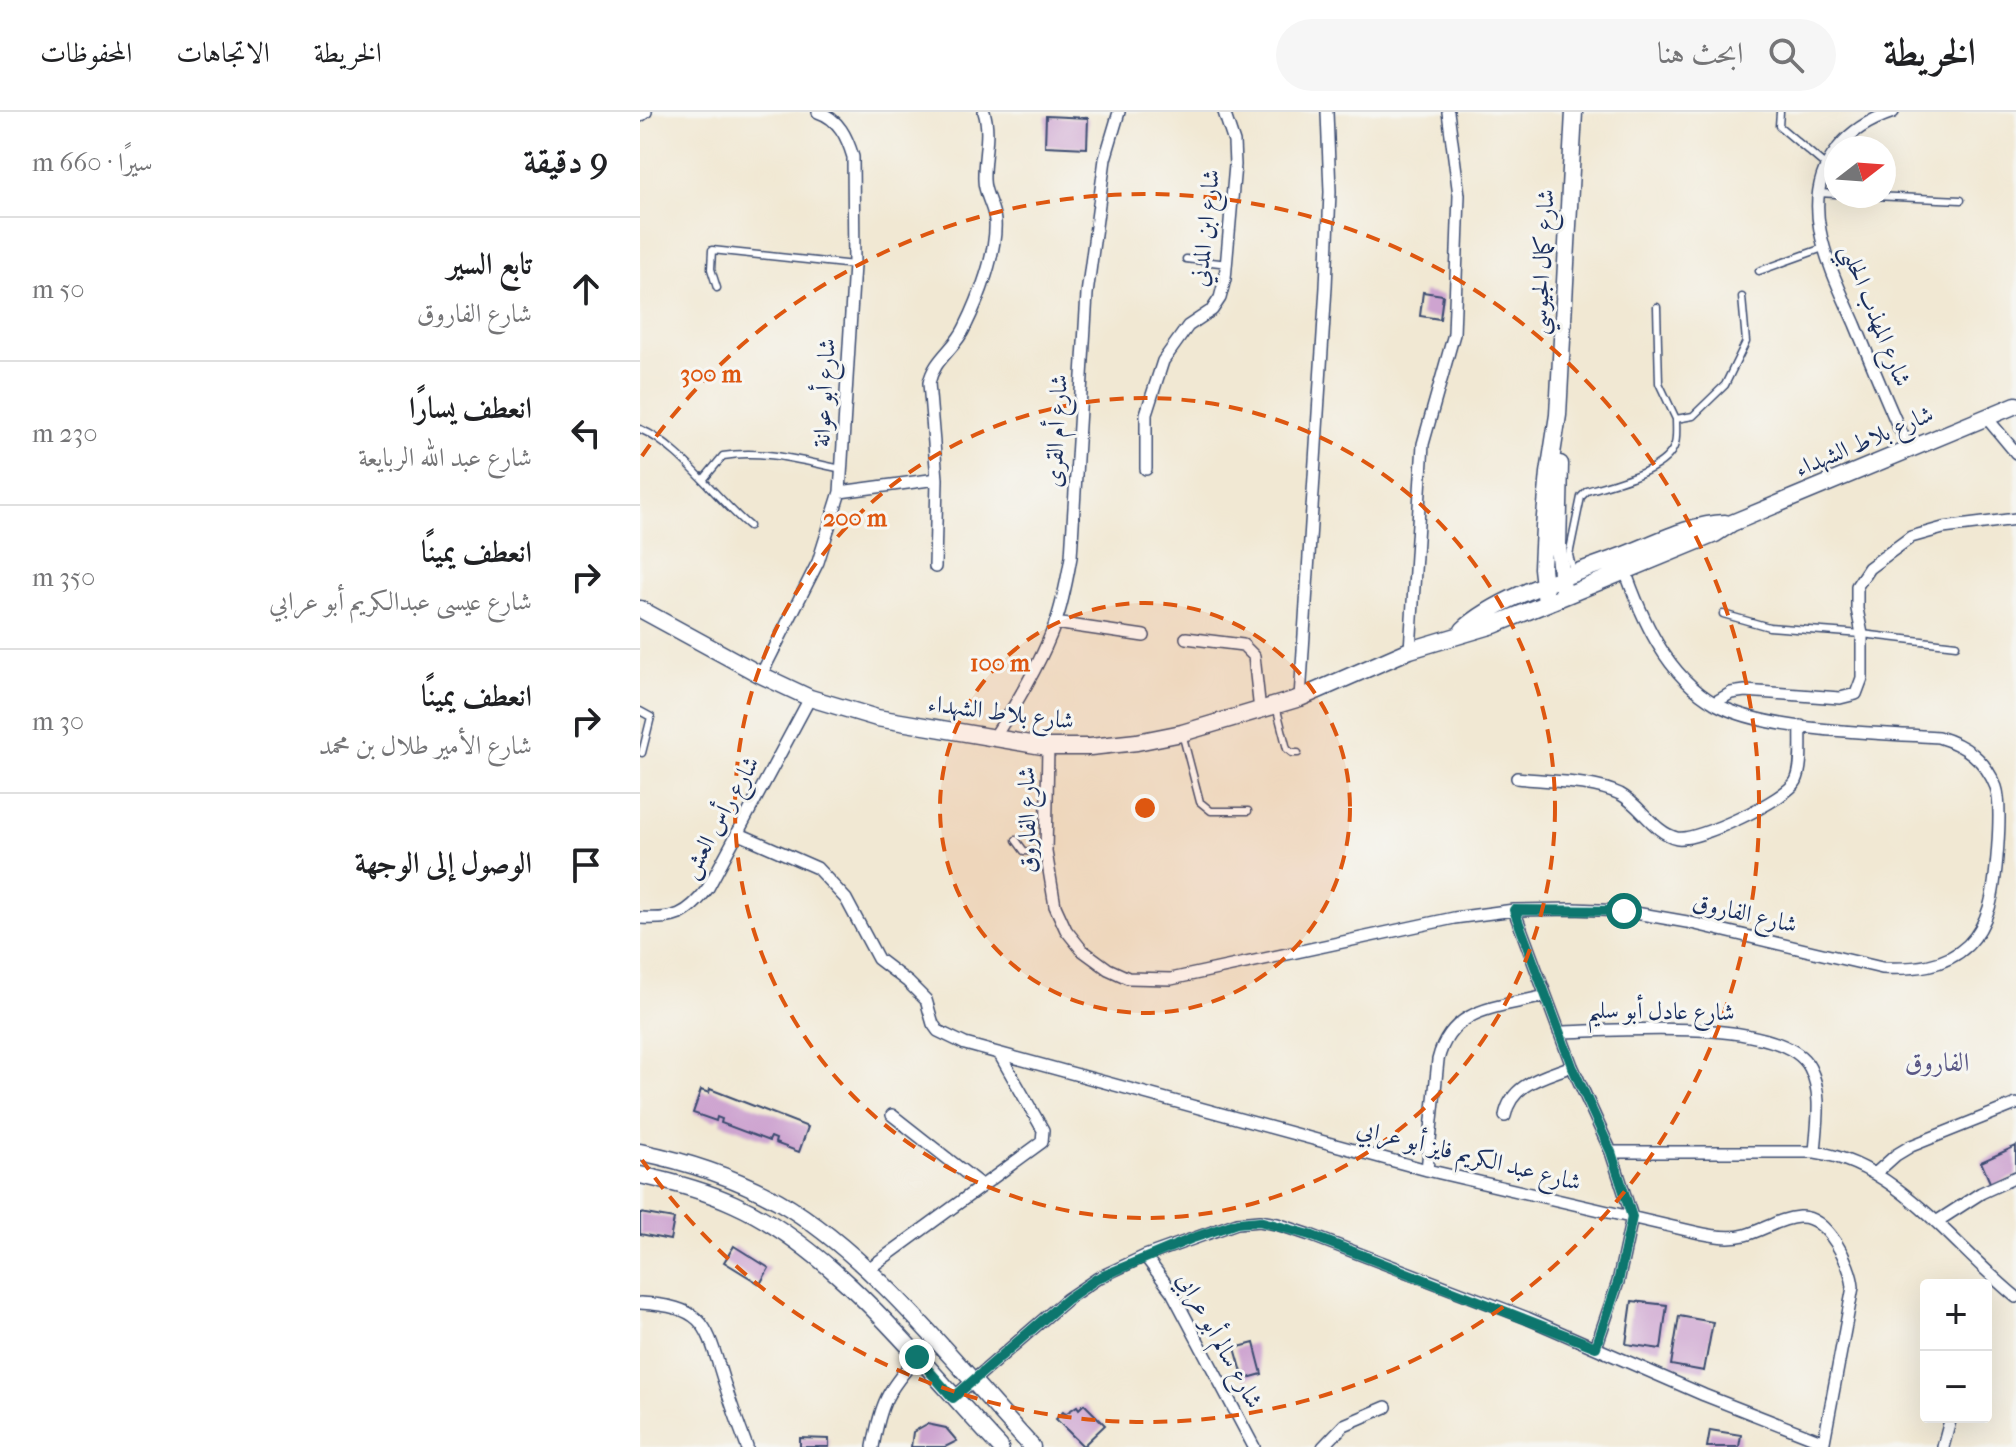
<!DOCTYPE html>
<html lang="ar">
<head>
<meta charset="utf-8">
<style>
  body { margin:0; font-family:"IM FELL French Canon",Amiri,serif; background:#f6f6f6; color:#202124; direction:rtl }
  .controls { position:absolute; right:24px; bottom:24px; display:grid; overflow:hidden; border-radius:8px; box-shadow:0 8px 32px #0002 }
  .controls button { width:72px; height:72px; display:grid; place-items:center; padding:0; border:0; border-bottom:2px solid #e0e0e0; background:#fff; color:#202124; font:40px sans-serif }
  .compass { position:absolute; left:1184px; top:24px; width:72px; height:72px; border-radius:50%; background:#fff; box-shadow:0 8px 32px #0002; rotate:73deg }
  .stop { position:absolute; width:24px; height:24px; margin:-18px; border:6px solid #0f766e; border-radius:50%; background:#fff }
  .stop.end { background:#0f766e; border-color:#fff; box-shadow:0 2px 8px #0008 }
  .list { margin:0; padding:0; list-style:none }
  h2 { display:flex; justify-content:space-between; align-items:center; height:104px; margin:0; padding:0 32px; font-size:34px }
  h2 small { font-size:26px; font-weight:400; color:#757577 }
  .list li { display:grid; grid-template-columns:52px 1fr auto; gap:24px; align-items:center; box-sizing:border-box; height:144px; padding:0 32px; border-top:2px solid #e0e0e0 }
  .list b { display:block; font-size:30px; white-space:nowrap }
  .list p { margin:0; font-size:26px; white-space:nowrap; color:#757577 }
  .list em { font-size:26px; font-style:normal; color:#757577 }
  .icon { flex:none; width:44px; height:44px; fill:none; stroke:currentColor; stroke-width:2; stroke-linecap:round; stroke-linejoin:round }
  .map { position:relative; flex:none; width:1376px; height:1335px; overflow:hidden; direction:ltr }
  header { display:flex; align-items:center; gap:48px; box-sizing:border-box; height:112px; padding:0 40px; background:#fff; border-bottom:2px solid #e0e0e0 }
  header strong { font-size:38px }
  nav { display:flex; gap:44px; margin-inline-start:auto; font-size:28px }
  .search { width:560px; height:72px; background:#f6f6f6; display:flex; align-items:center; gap:20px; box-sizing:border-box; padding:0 28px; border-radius:44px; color:#757577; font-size:30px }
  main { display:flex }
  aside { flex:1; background:#fff }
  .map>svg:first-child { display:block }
  .building { fill:#cea4d0 }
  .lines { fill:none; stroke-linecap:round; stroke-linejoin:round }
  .lane-casing { stroke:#3b4b70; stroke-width:9 }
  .street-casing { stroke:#3b4b70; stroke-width:14 }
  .secondary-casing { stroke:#3b4b70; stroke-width:19 }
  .lane { stroke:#fff; stroke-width:6 }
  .street { stroke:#fff; stroke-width:11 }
  .secondary { stroke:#fff; stroke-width:16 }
  .route { stroke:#0f766e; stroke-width:10 }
  .ring { fill:none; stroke:#de5710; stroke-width:4; stroke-dasharray:14 10 }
  .labels { text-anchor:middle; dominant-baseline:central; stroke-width:6; stroke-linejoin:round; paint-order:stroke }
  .street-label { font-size:24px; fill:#1b2f5e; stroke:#f6f6f2 }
  .neighbourhood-label { font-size:26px; fill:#5a5886; stroke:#f6f6f2 }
  .centre { fill:#de5710; stroke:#f6f6f2; stroke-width:4 }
  .ring-label { font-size:24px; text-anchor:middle; font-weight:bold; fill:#de5710; stroke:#f6f6f2; stroke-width:6; stroke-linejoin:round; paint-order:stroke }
</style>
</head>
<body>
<header>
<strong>الخريطة</strong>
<div class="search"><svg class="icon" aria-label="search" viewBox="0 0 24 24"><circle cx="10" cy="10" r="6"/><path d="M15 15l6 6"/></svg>ابحث هنا</div>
<nav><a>الخريطة</a><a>الاتجاهات</a><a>المحفوظات</a></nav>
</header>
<main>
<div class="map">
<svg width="1376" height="1335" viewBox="0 0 1376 1335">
  <rect width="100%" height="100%" fill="#f6f6f2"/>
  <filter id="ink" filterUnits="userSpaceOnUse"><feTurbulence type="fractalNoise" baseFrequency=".0125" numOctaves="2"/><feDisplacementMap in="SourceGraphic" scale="16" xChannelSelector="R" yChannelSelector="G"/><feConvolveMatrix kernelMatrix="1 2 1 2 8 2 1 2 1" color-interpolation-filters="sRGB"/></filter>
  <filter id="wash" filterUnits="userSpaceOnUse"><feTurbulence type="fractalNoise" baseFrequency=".006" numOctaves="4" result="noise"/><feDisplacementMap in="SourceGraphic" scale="32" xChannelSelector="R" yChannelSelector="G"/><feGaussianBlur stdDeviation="1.8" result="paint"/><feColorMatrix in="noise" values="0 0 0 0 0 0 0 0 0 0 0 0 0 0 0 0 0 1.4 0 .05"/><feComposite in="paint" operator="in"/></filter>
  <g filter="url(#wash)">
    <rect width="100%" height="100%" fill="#f1e8d3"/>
    <g id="blocks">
      <path class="building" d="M406 4 448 6 447 36 405 34Z
        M783 180 803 183 800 207 780 204Z
        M70 977 168 1015 159 1040 135 1031 136 1027 131 1025 129 1029 81 1011 82 1007 77 1005 76 1009 53 1001 61 978 69 981Z
        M1376 1034V1064L1352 1075 1341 1050Z
        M0 1101 34 1107 30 1128 0 1122Z
        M94 1134 129 1156 120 1172 84 1150Z
        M992 1189 1027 1193 1021 1237 986 1232Z
        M1039 1204 1073 1210 1064 1259 1031 1253Z
        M614 1231 622 1262 604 1267 595 1236Z
        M444 1292 465 1313 443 1334 416 1307 423 1300 425 1302 437 1294 439 1297Z
        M287 1312 306 1316 317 1329 305 1335H271L273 1320Z
        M1070 1318 1101 1323 1099 1335H1067Z
        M160 1326 189 1327V1335H160Z"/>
    </g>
  </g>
  <g filter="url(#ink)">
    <use href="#blocks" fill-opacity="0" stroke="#3b4b70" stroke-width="2"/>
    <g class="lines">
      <defs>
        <path id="lane" d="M1140 0 1139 14 1185 53
          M1178 81 1196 82
          M1234 84 1321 88
          M546 147 588 152
          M1119 159 1183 136
          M77 176 71 157 72 138 214 153
          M1017 195 1019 271 1036 307 1053 304 1085 273 1106 230 1102 185
          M0 317C40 334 75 386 109 414
          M63 368 83 344C123 337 162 349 202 357
          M933 459 929 443 941 385 947 379C971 371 1027 360 1035 332 1037 325 1036 314 1036 307
          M1083 502 1129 515 1222 522 1316 533
          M636 594 647 637 652 641H658
          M0 599 11 605 2 641
          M542 621 560 690 571 699H608
          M376 728 384 739 406 740"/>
        <path id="street" d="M0 4 6 0
          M1198 36C1212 18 1232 7 1253 0
          M1196 39C1155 91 1192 160 1215 212 1229 246 1243 280 1258 314L1269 335
          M1346 305 1376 341
          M506 357V302L523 249 548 214 572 198 580 186 585 167 595 53 594 30 584 0
          M200 380 297 367
          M295 455 297 367 289 271C294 247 315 237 325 215 339 187 357 140 355 109 354 95 344 82 344 68 343 46 351 21 344 0
          M415 511 504 524
          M546 526 603 533 614 544 620 599
          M770 538 783 332 814 222 819 83 808 0
          M121 563 178 450 200 380 214 153 213 45C207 25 199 7 178 0
          M660 586 686 175 690 80 687 0
          M1074 591 1091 581 1105 579 1200 586 1216 582 1222 566V522L1217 497V474L1229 456 1271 425 1303 416 1376 407
          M353 627C377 591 400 553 415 512 423 491 427 467 431 445L447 182 465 47 479 0
          M408 635 406 740 415 794 426 818 442 838 468 857 488 866 531 867 814 806 874 798 933 797 984 799 1047 810 1242 856C1273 857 1304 856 1328 833 1337 824 1345 809 1349 796 1356 774 1363 695 1356 675 1345 647 1325 633 1298 625 1236 620 1129 621 1076 592 1026 564 1001 505 983 453
          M877 666C909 670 950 668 980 682 1001 693 1014 721 1037 726 1057 730 1147 687 1156 669 1163 655 1160 630 1161 614
          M97 721 177 756 206 787 238 847 268 870 286 888 293 912 298 919 325 932 787 1058 1055 1120C1072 1124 1089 1127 1105 1123 1124 1118 1140 1106 1159 1105 1187 1103 1211 1152 1213 1175L1183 1335
          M874 798 932 954 971 1040 992 1105 978 1170 956 1235
          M0 806C34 808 47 804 68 776L170 586
          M919 920C973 919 1143 903 1170 956 1183 981 1177 1013 1175 1040
          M252 1003 341 1073
          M865 1004C871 971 904 965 932 954
          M971 1040H1175C1258 1052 1314 1135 1376 1185
          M787 1058 798 948C811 894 859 896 905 884
          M1236 1061 1256 1043 1271 1034 1376 992
          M1296 1110 1341 1081 1376 1065
          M505 1144 532 1180 614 1335
          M227 1158 402 1030 403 1018 360 943
          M0 1191C67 1195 66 1213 84 1270 91 1292 99 1314 107 1335
          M313 1286 427 1187 458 1166 505 1144 597 1111 619 1109 637 1112 670 1123 887 1206 1064 1283 1184 1330
          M233 1335C241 1290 247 1279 277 1245
          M683 1335 704 1313 746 1295
          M1303 1335 1311 1305"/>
        <path id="secondary" d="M920 352 918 435 923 477
          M906 491 902 456 904 415 909 361 918 303 934 0
          M0 497 121 563 170 586 237 606 408 635H450L497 630 542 621 660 586 770 538 854 513 1075 422 1092 411 1376 293
          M823 518C857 485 934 462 979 445 1012 433 1049 412 1085 411
          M0 1040C49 1050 94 1065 138 1089 232 1143 318 1255 392 1335
          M0 1063C32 1070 64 1078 94 1092 197 1138 283 1254 360 1335"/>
      </defs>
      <use href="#lane" class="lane-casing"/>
      <use href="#street" class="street-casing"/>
      <use href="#secondary" class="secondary-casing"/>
      <use href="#lane" class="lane"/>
      <use href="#street" class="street"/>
      <use href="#secondary" class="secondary"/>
    </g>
  </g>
  <g class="lines" filter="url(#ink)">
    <path class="route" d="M277 1245 313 1286 427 1187 458 1166 553 1126 597 1111 619 1109 670 1123 956 1235 978 1170 992 1105 971 1040 932 954 874 798 984 799"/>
  </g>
  <circle cx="505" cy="696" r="205" fill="#de5710" fill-opacity=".12"/>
  <g class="ring">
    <circle cx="505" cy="696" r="205"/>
    <circle cx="505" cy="696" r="410"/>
    <path d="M2 344A614 614 0 1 1 2 1048"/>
  </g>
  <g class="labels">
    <g class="street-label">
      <text transform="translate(565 116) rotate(-84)">شارع ابن المدني</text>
      <text transform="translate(902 150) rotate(-87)">شارع كمال الجيوسي</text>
      <text transform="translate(1236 203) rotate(68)">شارع المهذب الحلبي</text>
      <text transform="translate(184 281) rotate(-87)">شارع أبو عوانة</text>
      <text transform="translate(416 319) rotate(-87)">شارع أم القرى</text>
      <text transform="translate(1224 329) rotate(-23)">شارع بلاط الشهداء</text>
      <text transform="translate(361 600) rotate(7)">شارع بلاط الشهداء</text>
      <text transform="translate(80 705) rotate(-61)">شارع رأس العش</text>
      <text transform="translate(387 708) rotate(-91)">شارع الفاروق</text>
      <text transform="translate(1105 801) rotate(13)">شارع الفاروق</text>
      <text transform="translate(1021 899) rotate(1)">شارع عادل أبو سليم</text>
      <text transform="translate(829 1043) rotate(14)">شارع عبد الكريم فايز أبو عرابي</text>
      <text transform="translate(580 1228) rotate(61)">شارع سالم أبو عرابي</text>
    </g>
    <g class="neighbourhood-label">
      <text x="1297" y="950">الفاروق</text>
    </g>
  </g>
  <circle cx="505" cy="696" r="12" class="centre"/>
  <g class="ring-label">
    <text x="71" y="270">300 m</text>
    <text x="215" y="414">200 m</text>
    <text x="360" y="559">100 m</text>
  </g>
</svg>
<div class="controls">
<button>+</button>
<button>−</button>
</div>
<svg class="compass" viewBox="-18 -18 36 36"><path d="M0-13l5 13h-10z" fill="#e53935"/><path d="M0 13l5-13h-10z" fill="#757577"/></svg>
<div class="stop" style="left:984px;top:799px"></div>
<div class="stop end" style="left:277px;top:1245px"></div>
</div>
<aside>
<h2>9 دقيقة<small>سيرًا · 660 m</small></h2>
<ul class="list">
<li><svg class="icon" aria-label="ahead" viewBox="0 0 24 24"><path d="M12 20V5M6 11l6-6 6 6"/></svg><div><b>تابع السير</b><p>شارع الفاروق</p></div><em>50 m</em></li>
<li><svg class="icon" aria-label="left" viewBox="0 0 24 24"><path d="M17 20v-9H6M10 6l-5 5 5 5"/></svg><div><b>انعطف يسارًا</b><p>شارع عبد الله الربايعة</p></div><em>230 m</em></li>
<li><svg class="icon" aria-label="right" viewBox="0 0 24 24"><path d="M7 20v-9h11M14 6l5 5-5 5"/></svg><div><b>انعطف يمينًا</b><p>شارع عيسى عبدالكريم أبو عرابي</p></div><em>350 m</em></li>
<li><svg class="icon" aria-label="right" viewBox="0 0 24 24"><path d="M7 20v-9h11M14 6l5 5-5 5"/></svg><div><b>انعطف يمينًا</b><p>شارع الأمير طلال بن محمد</p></div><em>30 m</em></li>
<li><svg class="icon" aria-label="arrive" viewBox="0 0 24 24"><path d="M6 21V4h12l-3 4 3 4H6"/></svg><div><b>الوصول إلى الوجهة</b></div></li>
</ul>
</aside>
</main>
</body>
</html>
